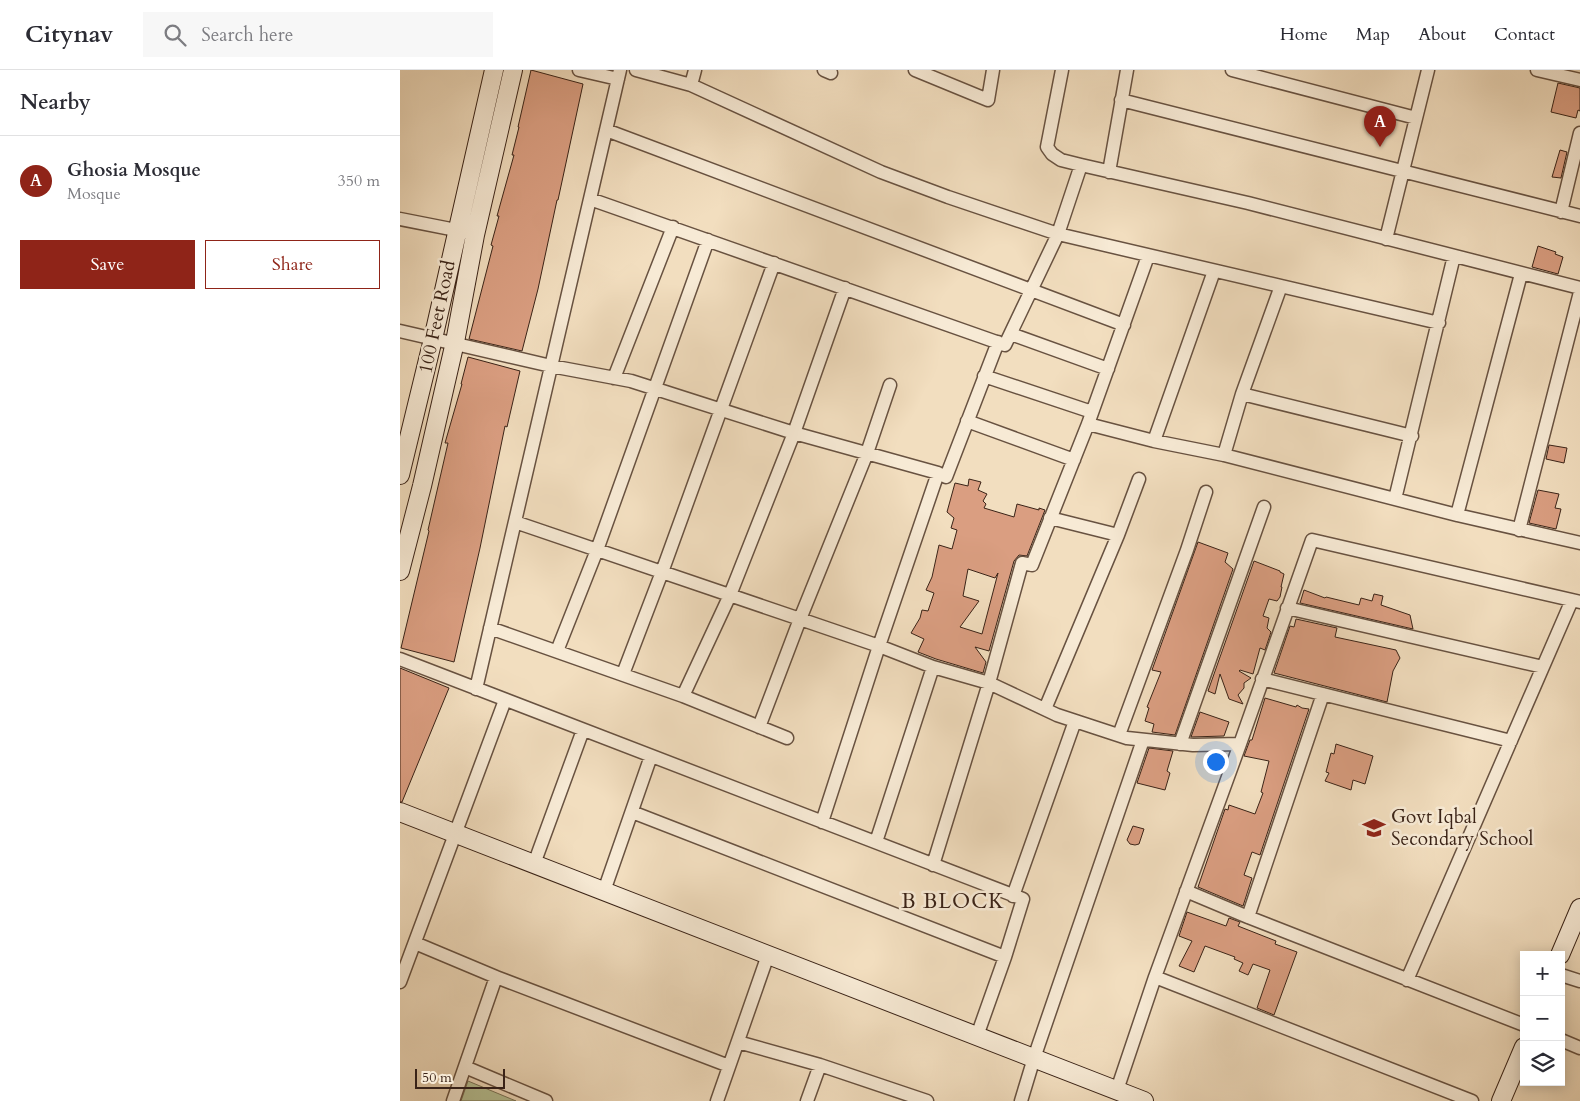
<!DOCTYPE html>
<html lang="en">
<head>
<meta charset="utf-8">
<style>
  body { margin:0; font-family:Cardo,serif; background:#f7f7f7; color:#2b2b33 }
  .controls { position:absolute; right:15px; bottom:15px; display:grid; overflow:hidden; border-radius:0px; box-shadow:0 2px 12px #0003 }
  .controls button { width:45px; height:45px; display:grid; place-items:center; padding:0; border:0; border-bottom:1px solid #e1e1e2; background:#fff; color:#2b2b33; font:25px sans-serif }
  .scale { position:absolute; left:15px; bottom:12px; width:90px; box-sizing:border-box; padding-left:5px; border:2px solid #3a2317; border-top:0; font-size:14px; line-height:18px; white-space:nowrap; color:#3a2317; -webkit-text-stroke:4px #f7ead5; paint-order:stroke }
  .you { position:absolute; left:815px; top:691px; width:18px; height:18px; margin:-12px; border:4px solid #fff; border-radius:50%; background:#1a73e8; box-shadow:0 0 0 8px #1a73e833 }
  .badge { display:grid; place-items:center; width:32px; height:32px; border-radius:50%; background:#8f2418; color:#fff; font-size:16px; font-weight:700 }
  .pin { position:absolute; translate:-50% -41px; filter:drop-shadow(0 1px 2px #0008) }
  .pin::after { content:''; position:absolute; top:26px; width:18px; height:15px; background:inherit; clip-path:polygon(0 0,100% 0,50% 100%) }
  .list { margin:0; padding:0; list-style:none }
  h2 { display:flex; justify-content:space-between; align-items:center; height:65px; margin:0; padding:0 20px; font-size:21px }
  h2 small { font-size:16px; font-weight:400; color:#7c7c81 }
  .list li { display:grid; grid-template-columns:32px 1fr auto; gap:15px; align-items:center; box-sizing:border-box; height:90px; padding:0 20px; border-top:1px solid #e1e1e2 }
  .list b { display:block; font-size:19px; white-space:nowrap }
  .list p { margin:0; font-size:16px; white-space:nowrap; color:#7c7c81 }
  .list em { font-size:16px; font-style:normal; color:#7c7c81 }
  .actions { display:flex; gap:10px; padding:15px 20px }
  .actions a { flex:1; padding:11px 0; border:1px solid #8f2418; border-radius:0px; text-align:center; font-size:18px; color:#8f2418 }
  .actions .main { background:#8f2418; color:#fff }
  .icon { flex:none; width:28px; height:28px; fill:none; stroke:currentColor; stroke-width:2; stroke-linecap:round; stroke-linejoin:round }
  .map { position:relative; flex:none; width:1180px; height:1031px; overflow:hidden }
  header { display:flex; align-items:center; gap:30px; box-sizing:border-box; height:70px; padding:0 25px; background:#fff; border-bottom:1px solid #e1e1e2 }
  header strong { font-size:24px }
  nav { display:flex; gap:28px; margin-inline-start:auto; font-size:18px }
  .search { width:350px; height:45px; background:#f7f7f7; display:flex; align-items:center; gap:12px; box-sizing:border-box; padding:0 18px; border-radius:0px; color:#7c7c81; font-size:19px }
  main { display:flex }
  aside { flex:1; background:#fff }
  .map>svg:first-child { display:block }
  .green { fill:#b6c296; stroke:#787256 }
  .building { fill:#da9e81; stroke:#3a2317; fill-rule:evenodd }
  .lines { fill:none; stroke-linecap:round; stroke-linejoin:round }
  .street-casing { stroke:#685241; stroke-width:15 }
  .secondary-casing { stroke:#3a2317; stroke-width:20 }
  .street { stroke:#f7ead5; stroke-width:12 }
  .secondary { stroke:#f7ead5; stroke-width:18 }
  .labels { text-anchor:middle; dominant-baseline:central; stroke-width:5; stroke-linejoin:round; paint-order:stroke }
  .street-label { font-size:19px; fill:#3a2317; stroke:#f7ead5 }
  .poi-label { font-size:19px; fill:#3a2317; stroke:#f7ead5; text-anchor:start }
  .quarter-label { font-size:21px; letter-spacing:1px; fill:#3a2317; stroke:#f7ead5 }
</style>
</head>
<body>
<header>
<strong>Citynav</strong>
<div class="search"><svg class="icon" aria-label="search" viewBox="0 0 24 24"><circle cx="10" cy="10" r="6"/><path d="M15 15l6 6"/></svg>Search here</div>
<nav><a>Home</a><a>Map</a><a>About</a><a>Contact</a></nav>
</header>
<main>
<aside>
<h2>Nearby<small></small></h2>
<ul class="list">
<li><span class="badge">A</span><div><b>Ghosia Mosque</b><p>Mosque</p></div><em>350 m</em></li>
</ul>
<div class="actions"><a class="main">Save</a><a>Share</a></div>
</aside>
<div class="map">
<svg width="1180" height="1031" viewBox="0 0 1180 1031">
  <rect width="100%" height="100%" fill="#f2debf"/>
  <filter id="stains"><feTurbulence type="fractalNoise" baseFrequency=".004" numOctaves="4"/><feColorMatrix values="0 0 0 0 .2 0 0 0 0 .09 0 0 0 0 .02 0 0 0 .5 -.17"/></filter>
  <radialGradient id="worn" r=".72"><stop offset=".6" stop-color="#630" stop-opacity="0"/><stop offset="1" stop-color="#630" stop-opacity=".3"/></radialGradient>
  <path class="green" d="M68 1011 116 1031H61Z"/>
  <path class="building" d="M131 0 183 14 158 130H157L138 219 122 281 69 269 93 176 91 175 99 146H97L114 85H112L119 57H118Z
    M1158 13 1180 18V41L1178 40 1176 48 1151 42Z
    M1160 80 1167 82 1161 108 1152 107Z
    M1138 176 1156 182 1155 184 1163 187 1158 204 1132 197Z
    M68 287 120 301 107 357 105 356 80 478 54 592 1 578 29 461 28 460 48 373H45L62 314H61Z
    M1149 375 1167 378 1164 393 1146 389Z
    M569 409 581 412 578 420 587 424 583 431 586 434 584 438 614 447 617 434 639 440V438L645 440 627 486 619 485 614 491 589 581 575 577 586 592 583 603 536 589 518 582 524 569 511 563 520 548 522 540 528 541 534 523 526 520 532 507 539 475 552 479 557 460 551 458 554 448 547 442 555 413 568 416ZM568 499 595 508 598 503 582 564 560 557 579 531 563 526Z
    M1138 420 1159 424 1155 438 1161 439 1156 459 1129 453Z
    M798 472 828 483 825 492 833 499 775 665 752 662 754 654 745 651 749 638 747 637 761 602 752 600Z
    M854 491 880 501V502L884 504 881 517H882L880 527 877 531 869 529 863 546 869 548 867 558 871 562 865 580 860 578 853 604 840 600 839 601 851 608 844 613V618L838 625 843 634 829 629 820 604 815 624 808 621Z
    M904 520 925 528 926 527 959 535 961 528 972 531 974 524 983 526 981 535 1010 545 1013 559 900 533Z
    M896 549 937 558 935 567 996 580 1000 588 993 601 987 632 874 603 890 556 894 557Z
    M0 598 49 618 2 732H0Z
    M865 628 896 637 897 635 902 638 909 639 860 785 852 782 844 805 852 808 843 836 798 817 825 739 828 740 829 735 855 744 863 723 861 722 869 691 844 686 850 670H852Z
    M800 642 829 652 824 666 791 667Z
    M936 674 973 686 965 714 953 710 951 720 925 711 929 703 926 702 931 683 934 684Z
    M749 678 773 681 767 701 770 703 765 720 737 713Z
    M733 756 744 759 739 774 735 775 730 774 727 770Z
    M787 842 826 856 829 848 840 852 838 856 876 871 875 874 897 882 874 945 857 938 870 900 853 894 848 905 839 901 843 893 834 889 835 887 805 876 794 902 779 896 792 871 779 866Z"/>
  <g class="lines">
    <defs>
      <path id="street" d="M179 0 218 9
        M236 0 291 15 481 102 548 127 658 164 1039 253
        M424 0 431 3
        M515 0 588 30 593 0
        M662 0 647 77 652 84 661 90 681 95 848 133 1180 218
        M832 0 1016 48
        M1137 0 1180 10
        M291 15 295 0
        M721 30 1180 146
        M206 60 724 255
        M709 102 727 0
        M190 129 605 275 658 164 681 95
        M1161 142 1180 63
        M0 149 66 162
        M986 169 1028 0
        M0 261 151 296 231 311 394 363 538 403
        M611 264 708 299
        M584 306 692 342
        M214 308 273 157
        M842 324 1012 366
        M567 351 674 390
        M688 354 754 371 824 385 1057 445 1180 473
        M754 371 814 201
        M824 385 842 324 881 216
        M995 429 1054 186
        M1057 445 1121 204
        M115 452 400 549 479 576 533 597 589 613 657 645 727 668 793 675 840 674
        M1119 460 1180 222
        M718 465 739 409
        M887 538 1143 597
        M90 558 283 626 387 668
        M157 581 197 480 308 170
        M0 589 623 829 605 887 577 966
        M223 604 262 502 374 193
        M862 609 1111 671
        M76 619 220 0
        M283 626 330 525 394 363 445 218
        M645 639 718 465 650 448
        M359 657 400 549 467 383 490 315
        M719 665 787 480 806 422
        M780 674 864 437
        M232 742 605 887
        M422 752 479 576 538 403 546 407 598 272
        M476 772 533 597
        M134 794 183 660
        M533 795 589 613 622 493 632 495 688 354 748 186
        M204 821 251 686
        M786 821 848 847 1124 955
        M613 826 675 651
        M848 847 923 624
        M15 873 96 907 329 996
        M1161 905 1180 911
        M755 907 1072 1031
        M1007 910 1172 530
        M0 912 105 630
        M1161 970 1180 978
        M338 972 420 995 527 1031
        M65 997 146 1031
        M717 1020 755 907 840 674 912 470 1180 532
        M53 1031 96 907
        M317 1031 368 885
        M407 1031 420 995
        M621 1031 634 988 743 670"/>
      <path id="secondary" d="M0 405 33 269 94 0
        M0 501 22 416 55 272 75 165 113 0
        M0 742 744 1031
        M1160 885 1180 838
        M1101 1031 1124 977"/>
    </defs>
    <use href="#street" class="street-casing"/>
    <use href="#secondary" class="secondary-casing"/>
    <use href="#street" class="street"/>
    <use href="#secondary" class="secondary"/>
  </g>
  <defs>
    <symbol id="university-bare" viewBox="-9 -9 18 18"><path d="M0-5L7-2L0 1L-7-2ZM-4 1L0 2.5L4 1V4Q0 6-4 4Z" fill="#8f2418" stroke="#f7ead5" stroke-width="2.5" paint-order="stroke"/></symbol>
  </defs>
  <g fill-rule="evenodd">
    <use href="#university-bare" x="958" y="742" width="32" height="32"/>
  </g>
  <g class="labels">
    <g class="street-label">
      <text transform="translate(37 247) rotate(-78)">100 Feet Road</text>
    </g>
    <g class="poi-label">
      <text x="991" y="747">Govt Iqbal<tspan x="991" dy="22">Secondary School</tspan></text>
    </g>
    <g class="quarter-label">
      <text x="553" y="831">B BLOCK</text>
    </g>
  </g>
  <rect width="100%" height="100%" filter="url(#stains)"/>
  <rect width="100%" height="100%" fill="url(#worn)"/>
</svg>
<div class="controls">
<button>+</button>
<button>−</button>
<button><svg class="icon" aria-label="layers" viewBox="0 0 24 24"><path d="M12 4l9 5-9 5-9-5zM3 14l9 5 9-5"/></svg></button>
</div>
<div class="scale">50 m</div>
<div class="you"></div>
<div class="pin badge" style="left:980px;top:77px">A</div>
</div>
</main>
</body>
</html>
